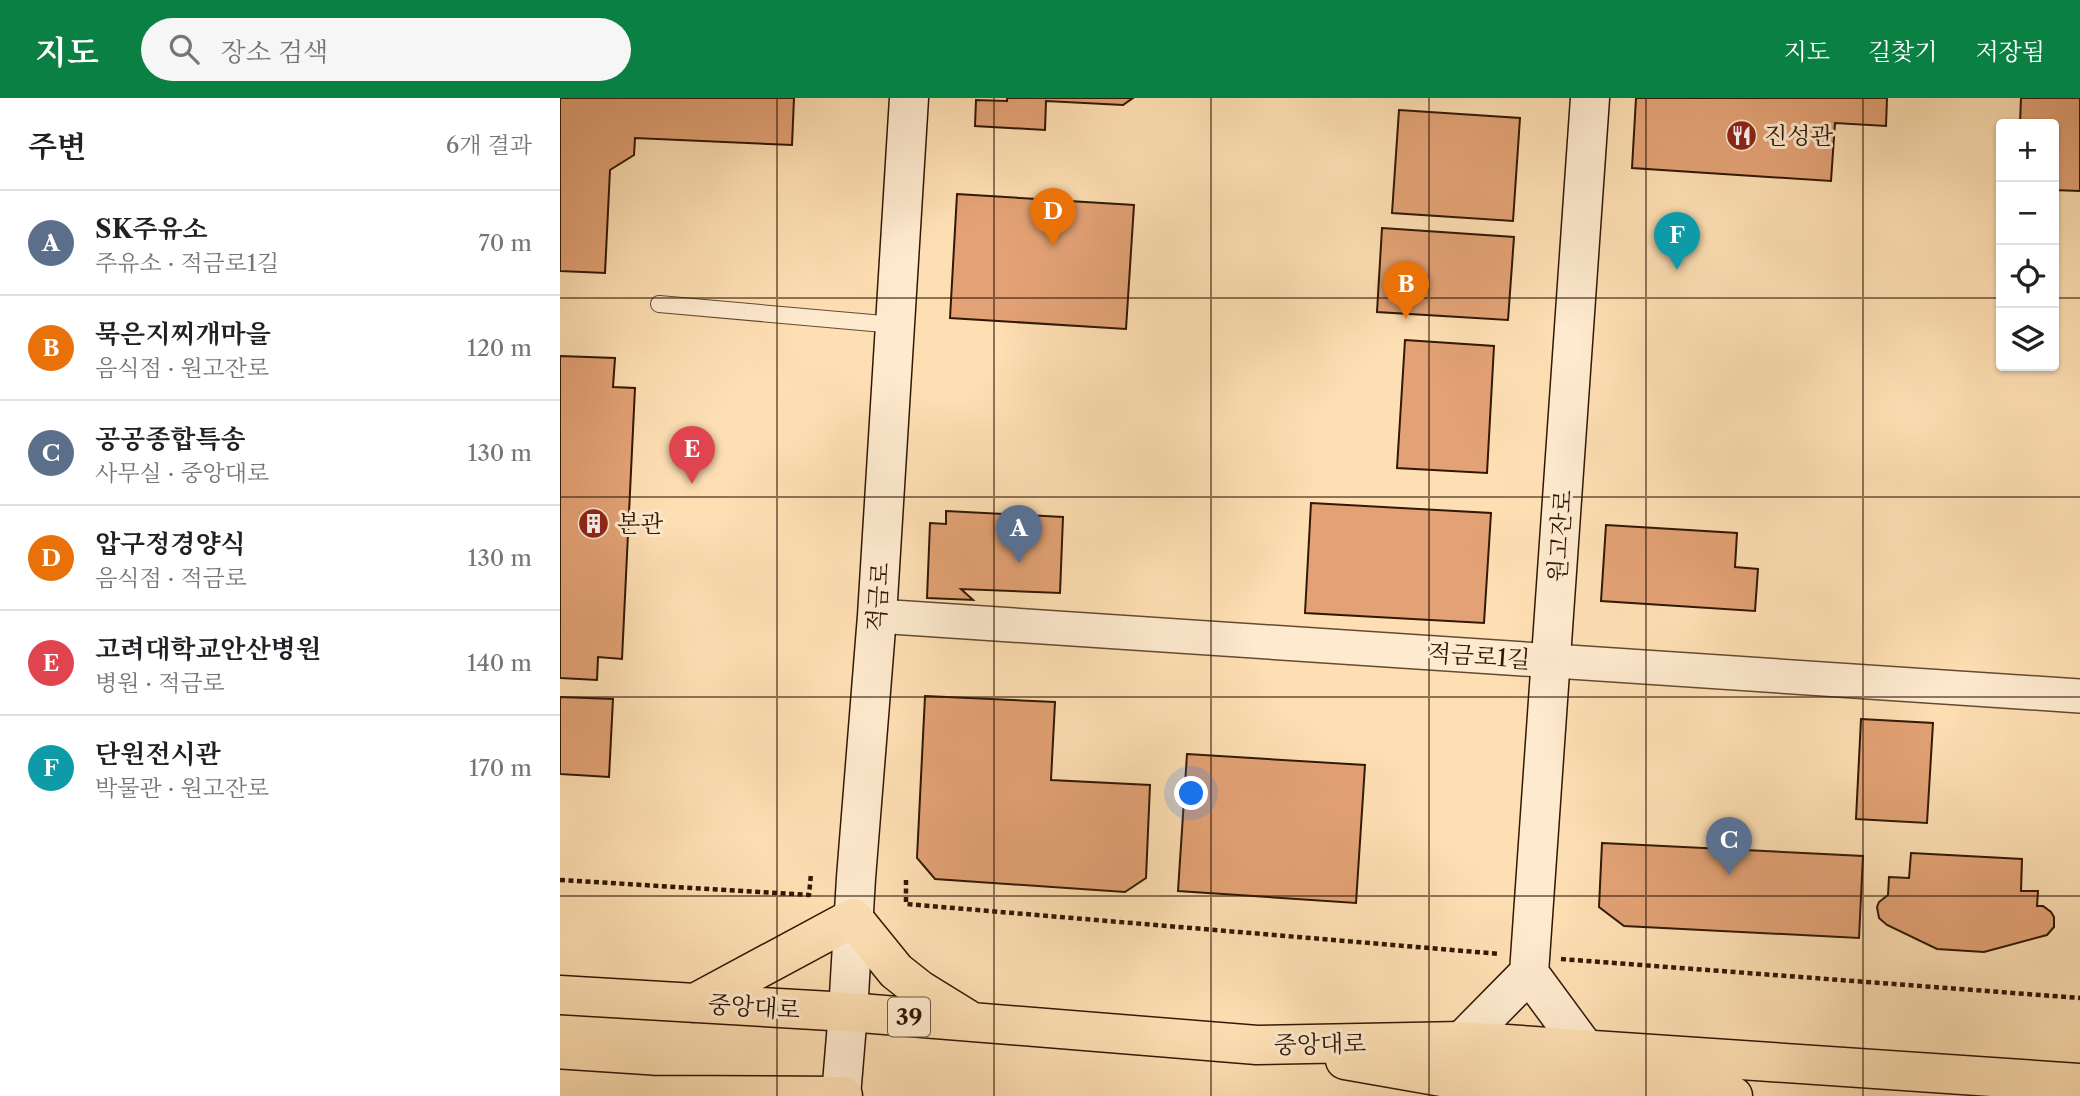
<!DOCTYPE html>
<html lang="ko">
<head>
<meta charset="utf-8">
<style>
  body { margin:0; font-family:"Libre Caslon Text","Noto Serif KR",serif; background:#f6f6f6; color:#202124 }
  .controls { position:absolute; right:21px; top:21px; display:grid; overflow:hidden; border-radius:7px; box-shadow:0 2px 5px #0004 }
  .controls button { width:63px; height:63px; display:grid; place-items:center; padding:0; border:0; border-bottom:2px solid #e0e0e0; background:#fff; color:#202124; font:35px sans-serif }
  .you { position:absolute; left:632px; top:696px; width:24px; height:24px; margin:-18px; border:5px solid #fff; border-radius:50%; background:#1a73e8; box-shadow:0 0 0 10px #1a73e833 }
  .badge { display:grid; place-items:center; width:46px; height:46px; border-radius:50%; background:#0b8043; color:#fff; font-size:23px; font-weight:700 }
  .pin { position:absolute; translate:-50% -58px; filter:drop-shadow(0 2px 4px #0008) }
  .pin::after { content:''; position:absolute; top:37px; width:24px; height:21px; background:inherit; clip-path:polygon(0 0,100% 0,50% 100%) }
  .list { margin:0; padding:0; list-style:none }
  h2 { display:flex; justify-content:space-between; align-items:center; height:91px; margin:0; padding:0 28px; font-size:30px }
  h2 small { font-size:23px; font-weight:400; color:#757577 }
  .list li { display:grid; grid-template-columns:46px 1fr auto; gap:21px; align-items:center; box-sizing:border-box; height:105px; padding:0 28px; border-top:2px solid #e0e0e0 }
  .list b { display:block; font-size:26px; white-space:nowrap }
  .list p { margin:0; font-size:23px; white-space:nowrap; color:#757577 }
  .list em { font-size:23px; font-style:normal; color:#757577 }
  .icon { flex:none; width:38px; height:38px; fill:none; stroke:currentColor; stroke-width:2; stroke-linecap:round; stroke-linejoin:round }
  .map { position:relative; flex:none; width:1520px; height:998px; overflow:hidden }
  header { display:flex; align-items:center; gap:42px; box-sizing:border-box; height:98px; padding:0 35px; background:#0b8043; color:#fff }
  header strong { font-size:33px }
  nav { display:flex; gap:38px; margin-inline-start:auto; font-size:24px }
  .search { width:490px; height:63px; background:#f6f6f6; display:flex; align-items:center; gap:18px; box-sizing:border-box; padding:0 24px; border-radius:38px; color:#757577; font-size:26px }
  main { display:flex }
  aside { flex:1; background:#fff }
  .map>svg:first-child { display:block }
  .building { fill:#e3a275; stroke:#311805; stroke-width:2 }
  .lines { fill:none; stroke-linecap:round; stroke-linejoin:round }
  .lane-casing { stroke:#644a30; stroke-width:18 }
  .street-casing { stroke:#644a30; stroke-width:36 }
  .secondary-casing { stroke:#311805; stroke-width:41 }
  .primary-casing { stroke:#311805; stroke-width:41 }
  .path { stroke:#311805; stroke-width:4.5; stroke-dasharray:5 3.5; stroke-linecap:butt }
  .lane { stroke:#feeace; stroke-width:16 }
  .street { stroke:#feeace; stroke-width:33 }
  .secondary { stroke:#feeace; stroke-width:38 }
  .primary { stroke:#fedfb3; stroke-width:38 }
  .grid { fill:none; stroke:#311805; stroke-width:2; stroke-opacity:0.55 }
  .labels { text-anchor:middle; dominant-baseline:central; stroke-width:6; stroke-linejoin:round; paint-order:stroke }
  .shield { fill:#feeace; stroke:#6e5741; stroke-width:2 }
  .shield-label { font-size:23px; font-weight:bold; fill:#311805 }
  .poi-label { font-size:24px; fill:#311805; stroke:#feeace; text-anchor:start }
  .street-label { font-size:24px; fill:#311805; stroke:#feeace }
</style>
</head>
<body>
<header>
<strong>지도</strong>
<div class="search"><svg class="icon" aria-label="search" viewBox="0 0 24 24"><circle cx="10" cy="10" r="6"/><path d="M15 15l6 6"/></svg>장소 검색</div>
<nav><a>지도</a><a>길찾기</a><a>저장됨</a></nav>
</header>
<main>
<aside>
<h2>주변<small>6개 결과</small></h2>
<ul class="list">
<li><span class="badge" style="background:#5c6f8a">A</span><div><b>SK주유소</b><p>주유소 · 적금로1길</p></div><em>70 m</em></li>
<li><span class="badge" style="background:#e8710a">B</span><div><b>묵은지찌개마을</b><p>음식점 · 원고잔로</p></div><em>120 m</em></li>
<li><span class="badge" style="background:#5c6f8a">C</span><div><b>공공종합특송</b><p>사무실 · 중앙대로</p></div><em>130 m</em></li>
<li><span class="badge" style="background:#e8710a">D</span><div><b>압구정경양식</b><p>음식점 · 적금로</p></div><em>130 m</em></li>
<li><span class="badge" style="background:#e0444e">E</span><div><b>고려대학교안산병원</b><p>병원 · 적금로</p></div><em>140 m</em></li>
<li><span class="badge" style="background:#0f9aa8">F</span><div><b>단원전시관</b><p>박물관 · 원고잔로</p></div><em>170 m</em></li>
</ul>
</aside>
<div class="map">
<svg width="1520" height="998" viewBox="0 0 1520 998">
  <rect width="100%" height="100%" fill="#fedfb3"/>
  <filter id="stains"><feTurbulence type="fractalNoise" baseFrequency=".00286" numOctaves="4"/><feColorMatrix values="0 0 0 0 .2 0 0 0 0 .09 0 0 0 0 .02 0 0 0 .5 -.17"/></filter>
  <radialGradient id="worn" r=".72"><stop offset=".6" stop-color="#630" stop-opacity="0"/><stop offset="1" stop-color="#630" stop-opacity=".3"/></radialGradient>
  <path class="building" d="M0 0H234L232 47 75 40 74 57 50 72 45 175 0 173Z
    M447 0H573L563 7 486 3 485 32 415 28 416 2 447 3Z
    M1076 0H1327L1326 28 1275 25 1271 83 1072 70Z
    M1461 0H1520V93L1494 92V26H1460Z
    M839 12 960 20 953 123 832 115Z
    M397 96 574 107 566 231 390 220Z
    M822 130 954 139 948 222 817 214Z
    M845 242 934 248 927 375 837 370Z
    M0 258 55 260 53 289 75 290 62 561 38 559 37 582 0 580Z
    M751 405 931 415 924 525 745 515Z
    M386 413 503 419 500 495 401 491 413 502 367 500 370 425 386 426Z
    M1046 427 1177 435 1175 469 1198 471 1195 513 1041 503Z
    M365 598 495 604 491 682 590 687 586 780 565 794 375 781 357 760Z
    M0 599 53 601 49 679 0 676Z
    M1301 621 1373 625 1367 725 1296 721Z
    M627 656 805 667 796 805 618 793Z
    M1042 745 1303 758 1299 840 1064 828 1039 809Z
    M1351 755 1462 761 1461 793H1478L1477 808H1483L1491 814 1494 819V829L1487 837 1424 854 1377 851 1327 827 1319 820 1317 809 1319 804 1328 797 1329 779 1349 780Z"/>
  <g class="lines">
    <defs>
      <path id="lane" d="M99 206 335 227"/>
      <path id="street" d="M317 518 1520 598"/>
      <path id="secondary" d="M969 875 1030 0
        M969 875 1025 951
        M902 943 969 875
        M281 998 288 914 296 780 317 518 349 0"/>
      <path id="primary" d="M0 897 288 914 697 947 902 943 1520 985
        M135 905 293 820 336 873 360 892 407 921
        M785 962 882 979 1173 998
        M0 991 91 997 283 998"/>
    </defs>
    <use href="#lane" class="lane-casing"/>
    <use href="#street" class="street-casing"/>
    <use href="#secondary" class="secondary-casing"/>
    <use href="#primary" class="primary-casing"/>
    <path class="path" d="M0 782 249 797 251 776
      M346 782V806L940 856
      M1001 861 1520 900"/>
    <use href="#lane" class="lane"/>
    <use href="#street" class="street"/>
    <use href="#secondary" class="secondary"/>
    <use href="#primary" class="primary"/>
  </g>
  <path class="grid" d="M217 0V998M434 0V998M651 0V998M869 0V998M1086 0V998M1303 0V998M0 200H1441M1494 200H1520M0 399H1520M0 599H1520M0 798H1520"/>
  <defs>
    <symbol id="restaurant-disc" viewBox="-11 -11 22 22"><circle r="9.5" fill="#8f2418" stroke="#feeace"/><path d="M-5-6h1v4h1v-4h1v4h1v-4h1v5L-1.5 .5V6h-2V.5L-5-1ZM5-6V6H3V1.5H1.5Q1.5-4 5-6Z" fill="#fff"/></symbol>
    <symbol id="building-disc" viewBox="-11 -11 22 22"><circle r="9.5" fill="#8f2418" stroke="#feeace"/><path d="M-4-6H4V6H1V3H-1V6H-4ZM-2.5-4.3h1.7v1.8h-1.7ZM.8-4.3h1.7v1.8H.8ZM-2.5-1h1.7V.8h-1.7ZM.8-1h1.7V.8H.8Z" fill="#fff"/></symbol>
  </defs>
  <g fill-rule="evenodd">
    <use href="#restaurant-disc" x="1164" y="20" width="35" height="35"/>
    <use href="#building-disc" x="16" y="408" width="35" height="35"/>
  </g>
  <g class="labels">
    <rect class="shield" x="328" y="899.5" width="42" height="39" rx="5"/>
    <g class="shield-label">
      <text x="349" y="919">39</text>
    </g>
    <g class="poi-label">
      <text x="1204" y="37">진성관</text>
      <text x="57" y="425">본관</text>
    </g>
    <g class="street-label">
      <text transform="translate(1000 438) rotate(-86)">원고잔로</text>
      <text transform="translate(318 499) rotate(-86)">적금로</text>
      <text transform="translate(919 558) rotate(4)">적금로1길</text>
      <text transform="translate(194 909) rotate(4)">중앙대로</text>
      <text transform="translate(760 946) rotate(-1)">중앙대로</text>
    </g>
  </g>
  <rect width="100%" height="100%" filter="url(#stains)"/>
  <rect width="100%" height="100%" fill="url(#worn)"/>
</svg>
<div class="controls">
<button>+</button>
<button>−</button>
<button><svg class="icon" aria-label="locate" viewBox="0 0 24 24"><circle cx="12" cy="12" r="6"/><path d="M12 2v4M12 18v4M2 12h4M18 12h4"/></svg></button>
<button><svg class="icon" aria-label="layers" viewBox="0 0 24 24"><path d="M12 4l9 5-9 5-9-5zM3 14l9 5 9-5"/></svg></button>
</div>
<div class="you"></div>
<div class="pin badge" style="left:459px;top:465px;background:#5c6f8a">A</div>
<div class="pin badge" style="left:846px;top:221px;background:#e8710a">B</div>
<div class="pin badge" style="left:1169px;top:777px;background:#5c6f8a">C</div>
<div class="pin badge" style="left:493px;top:148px;background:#e8710a">D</div>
<div class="pin badge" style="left:132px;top:386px;background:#e0444e">E</div>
<div class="pin badge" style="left:1117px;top:172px;background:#0f9aa8">F</div>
</div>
</main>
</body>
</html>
